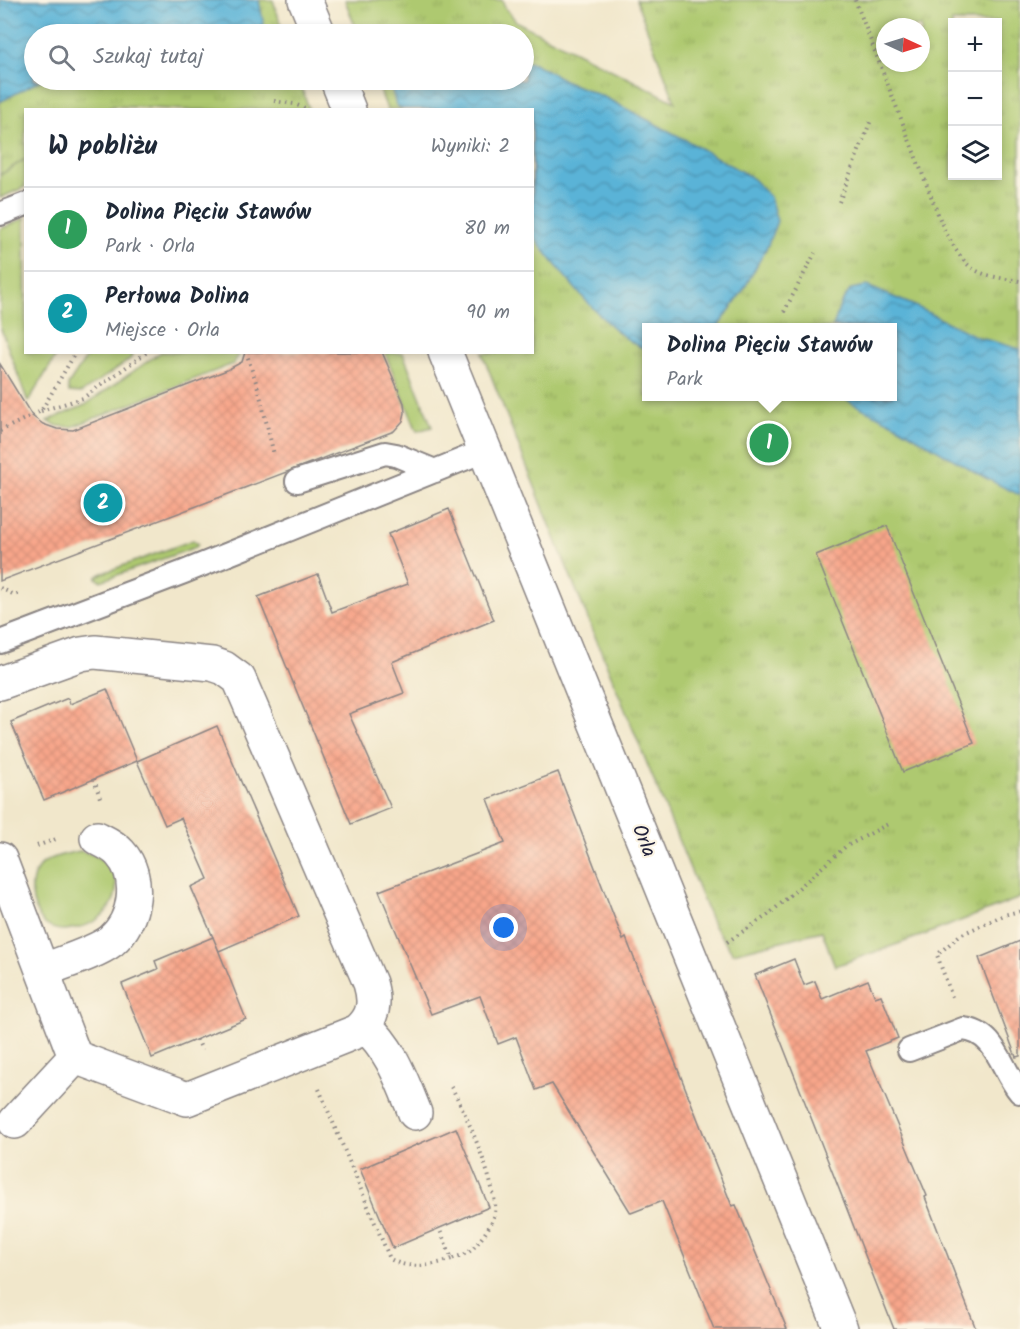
<!DOCTYPE html>
<html lang="pl">
<head>
<meta charset="utf-8">
<style>
  body { margin:0; font-family:Kalam,sans-serif; background:#f6f6f7; color:#1f2937 }
  .controls { position:absolute; right:18px; top:18px; display:grid; overflow:hidden; border-radius:0px; box-shadow:0 3px 9px #0003 }
  .controls button { width:54px; height:54px; display:grid; place-items:center; padding:0; border:0; border-bottom:2px solid #e0e1e3; background:#fff; color:#1f2937; font:30px sans-serif }
  .compass { position:absolute; left:876px; top:18px; width:54px; height:54px; border-radius:50%; background:#fff; box-shadow:0 3px 9px #0003; rotate:94deg }
  .you { position:absolute; left:504px; top:928px; width:21px; height:21px; margin:-15px; border:4px solid #fff; border-radius:50%; background:#1a73e8; box-shadow:0 0 0 9px #1a73e833 }
  .badge { display:grid; place-items:center; width:39px; height:39px; border-radius:50%; background:#1f6fb2; color:#fff; font-size:20px; font-weight:700 }
  .pin { position:absolute; translate:-50% -50%; border:3px solid #fff; box-shadow:0 2px 6px #0006 }
  .popup { position:absolute; left:642px; top:323px; width:255px; height:78px; box-sizing:border-box; display:grid; place-content:center; border-radius:0px; background:#fff; filter:drop-shadow(0 2px 4px #0005); font-size:20px; white-space:nowrap; color:#747a83 }
  .popup b { font-size:22px; color:#1f2937 }
  .popup::after { content:''; position:absolute; left:50%; top:100%; margin-left:-12px; border:12px solid transparent; border-top-color:#fff }
  .list { margin:0; padding:0; list-style:none }
  h2 { display:flex; justify-content:space-between; align-items:center; height:78px; margin:0; padding:0 24px; font-size:26px }
  h2 small { font-size:20px; font-weight:400; color:#747a83 }
  .list li { display:grid; grid-template-columns:39px 1fr auto; gap:18px; align-items:center; box-sizing:border-box; height:84px; padding:0 24px; border-top:2px solid #e0e1e3 }
  .list b { display:block; font-size:22px; white-space:nowrap }
  .list p { margin:0; font-size:20px; white-space:nowrap; color:#747a83 }
  .list em { font-size:20px; font-style:normal; color:#747a83 }
  .icon { flex:none; width:33px; height:33px; fill:none; stroke:currentColor; stroke-width:2; stroke-linecap:round; stroke-linejoin:round }
  .map { position:relative; flex:none; width:1020px; height:1329px; overflow:hidden }
  .search { position:absolute; background:#fff; box-shadow:0 3px 9px #0003; left:24px; top:24px; width:510px; height:66px; display:flex; align-items:center; gap:15px; box-sizing:border-box; padding:0 21px; border-radius:33px; color:#747a83; font-size:22px }
  .panel { position:absolute; background:#fff; box-shadow:0 3px 9px #0003; left:24px; top:108px; width:510px; height:246px; border-radius:0px }
  .map>svg:first-child { display:block }
  .grass { fill:#aec96f; stroke:#687655; stroke-width:1.5 }
  .park { fill:url(#park-tufts); stroke:#687655; stroke-width:1.5; fill-rule:evenodd }
  .water { fill:url(#water-waves); stroke:#3e6a89; stroke-width:1.5 }
  .building { fill:url(#building-cross-hatch) }
  .lines { fill:none; stroke-linecap:round; stroke-linejoin:round }
  .lane-casing { stroke:#8a8483; stroke-width:26 }
  .street-casing { stroke:#8a8483; stroke-width:36 }
  .path { stroke:#8a8483; stroke-width:4; stroke-dasharray:1.5 4.5; stroke-linecap:butt }
  .lane { stroke:#fff; stroke-width:22 }
  .street { stroke:#fff; stroke-width:33 }
  .labels { text-anchor:middle; dominant-baseline:central; stroke-width:4.5; stroke-linejoin:round; paint-order:stroke }
  .street-label { font-size:20px; fill:#22223b; stroke:#fcf5e5 }
</style>
</head>
<body>
<div class="map">
<svg width="1020" height="1329" viewBox="0 0 1020 1329">
  <defs>
    <pattern id="park-tufts" width="24" height="20" patternUnits="userSpaceOnUse" patternTransform="scale(1.5)"><rect width="24" height="20" fill="#aec96f"/><path d="M3 7l-1-3M5 7V3M7 7l1-3M15 17l-1-3M17 17v-4M19 17l1-3" fill="none" stroke="#95ac61"/></pattern>
    <pattern id="water-waves" width="16" height="10" patternUnits="userSpaceOnUse" patternTransform="scale(1.5)"><rect width="16" height="10" fill="#5ab3d7"/><path d="M0 5q4-4 8 0t8 0" fill="none" stroke="#4a91b0"/></pattern>
    <pattern id="building-cross-hatch" width="8" height="8" patternUnits="userSpaceOnUse" patternTransform="scale(1.5)"><rect width="8" height="8" fill="#f8a68a"/><path d="M0 0l8 8M0 8l8-8" fill="none" stroke="#d48f78"/></pattern>
  </defs>
  <rect width="100%" height="100%" fill="#fcf5e5"/>
  <filter id="ink" filterUnits="userSpaceOnUse"><feTurbulence type="fractalNoise" baseFrequency=".0167" numOctaves="2"/><feDisplacementMap in="SourceGraphic" scale="12" xChannelSelector="R" yChannelSelector="G"/><feConvolveMatrix kernelMatrix="1 2 1 2 8 2 1 2 1" color-interpolation-filters="sRGB"/></filter>
  <filter id="wash" filterUnits="userSpaceOnUse"><feTurbulence type="fractalNoise" baseFrequency=".008" numOctaves="4" result="noise"/><feDisplacementMap in="SourceGraphic" scale="24" xChannelSelector="R" yChannelSelector="G"/><feGaussianBlur stdDeviation="1.35" result="paint"/><feColorMatrix in="noise" values="0 0 0 0 0 0 0 0 0 0 0 0 0 0 0 0 0 1.4 0 .05"/><feComposite in="paint" operator="in"/></filter>
  <g filter="url(#wash)">
    <rect width="100%" height="100%" fill="#f1e7cb"/>
    <path class="grass" d="M25 159V187L0 198V175Z
      M25 218 26 352 58 353 28 402 0 326V229Z
      M161 352 240 353 233 364 72 427 58 426 47 421 85 405Z
      M89 353H132L131 358 125 363 81 393 69 392 68 385Z
      M385 353H403L432 427 417 431Z
      M193 540 198 544 196 547 101 581 96 578 97 576 103 573Z
      M80 851C134 861 125 922 71 929 62 931 53 930 45 924 30 910 25 875 45 862 54 856 69 853 80 851Z"/>
    <path class="park" d="M0 0H273L284 34H34V80H299L309 109 185 110 112 106 106 110H26L25 159 0 175Z
      M345 0H502L506 9 517 22 675 102 636 0H1020V898L929 933 835 966 822 931 733 953 713 925 561 553 482 353 532 352V110L387 109 376 80H524V34H358ZM952 22H998V176H952ZM885 27H921V63H885ZM646 328H892V396H646Z"/>
    <path class="water" d="M0 0H259L264 26 257 34H34V80H41L0 102Z
      M524 62 534 63 568 82 606 98 684 139 751 177 770 197 777 221 768 245 744 289 718 327 646 328V349C612 339 555 265 533 236L532 110 402 109 396 105 389 80H524Z
      M867 286 915 306 977 337 1020 349V495C976 475 937 449 896 425 878 415 859 409 843 397L892 396V328L833 327 840 305 851 289Z"/>
    <g id="blocks">
      <path class="building" d="M245 352H382L404 403 405 413 403 421 394 431 0 581V364L32 416 43 424 57 429 73 430 227 370 242 362Z
        M449 509 494 620 392 662 404 693 349 714 391 808 351 824 258 597 318 574 332 612 408 584 388 534Z
        M887 526 974 743 903 772 816 555Z
        M107 689 137 761 44 800 11 722 68 698 70 704Z
        M217 726 299 916 219 951 191 887 208 879 181 818 165 825 137 761Z
        M558 772 623 940 626 938 732 1206 736 1205 787 1329H714L662 1201 631 1213 552 1084 536 1090 516 1037 498 1044 480 996 431 1014 387 910 379 891 505 843 488 799Z
        M213 937 246 1019 152 1058 122 984 158 969 155 961Z
        M1020 941V1056L1016 1057 979 958Z
        M794 959 804 985 815 981 822 999 868 980 875 997 881 995 898 1038 866 1051 927 1196 925 1197 976 1329H894L755 975Z
        M456 1128 489 1207 393 1248 360 1169Z"/>
    </g>
  </g>
  <g filter="url(#ink)">
    <use href="#blocks" fill-opacity="0" stroke="#8a8483" stroke-width="1.5"/>
    <g class="lines">
      <defs>
        <path id="lane" d="M0 214 26 204
          M297 481 385 453 396 455 435 471
          M0 642 184 572 484 451
          M909 1050 963 1029C997 1032 1001 1070 1020 1092"/>
        <path id="street" d="M305 0 319 34
          M337 80 349 110
          M445 352 841 1329
          M0 683 81 654 95 652 212 664 224 668 239 679 370 983C376 1003 374 1017 358 1031L187 1099 75 1057 0 859
          M44 970C62 963 97 952 111 941 136 920 142 877 120 853 114 846 105 842 97 838
          M364 1025C391 1048 402 1081 415 1113
          M15 1122 75 1057"/>
      </defs>
      <use href="#lane" class="lane-casing"/>
      <use href="#street" class="street-casing"/>
      <path class="path" d="M855 0 943 227C967 271 970 274 1020 281
        M274 101 294 104 305 108
        M839 202 871 120
        M784 312 815 253
        M246 352 259 391 274 455
        M41 411 83 398 147 352
        M0 431 41 411 76 352
        M0 588 15 595 18 594
        M94 779 100 798
        M37 846 59 838
        M727 942 768 915 845 847 888 824
        M952 997 937 955 960 935 1004 915 1020 911
        M197 1039 202 1050
        M451 1087C464 1107 499 1191 495 1213 494 1222 477 1246 470 1251 465 1255 458 1256 452 1259
        M319 1089 390 1259C410 1270 431 1266 452 1259L439 1228"/>
      <use href="#lane" class="lane"/>
      <use href="#street" class="street"/>
    </g>
  </g>
  <g class="labels">
    <g class="street-label">
      <text transform="translate(643 841) rotate(68)">Orla</text>
    </g>
  </g>
</svg>
<div class="controls">
<button>+</button>
<button>−</button>
<button><svg class="icon" aria-label="layers" viewBox="0 0 24 24"><path d="M12 4l9 5-9 5-9-5zM3 14l9 5 9-5"/></svg></button>
</div>
<svg class="compass" viewBox="-18 -18 36 36"><path d="M0-13l5 13h-10z" fill="#e53935"/><path d="M0 13l5-13h-10z" fill="#747a83"/></svg>
<div class="you"></div>
<div class="pin badge" style="left:769px;top:443px;background:#2e9e5b">1</div>
<div class="popup"><b>Dolina Pięciu Stawów</b>Park</div>
<div class="pin badge" style="left:103px;top:503px;background:#0f9aa8">2</div>
<div class="search"><svg class="icon" aria-label="search" viewBox="0 0 24 24"><circle cx="10" cy="10" r="6"/><path d="M15 15l6 6"/></svg>Szukaj tutaj</div>
<section class="panel">
<h2>W pobliżu<small>Wyniki: 2</small></h2>
<ul class="list">
<li><span class="badge" style="background:#2e9e5b">1</span><div><b>Dolina Pięciu Stawów</b><p>Park · Orla</p></div><em>80 m</em></li>
<li><span class="badge" style="background:#0f9aa8">2</span><div><b>Perłowa Dolina</b><p>Miejsce · Orla</p></div><em>90 m</em></li>
</ul>
</section>
</div>
</body>
</html>
